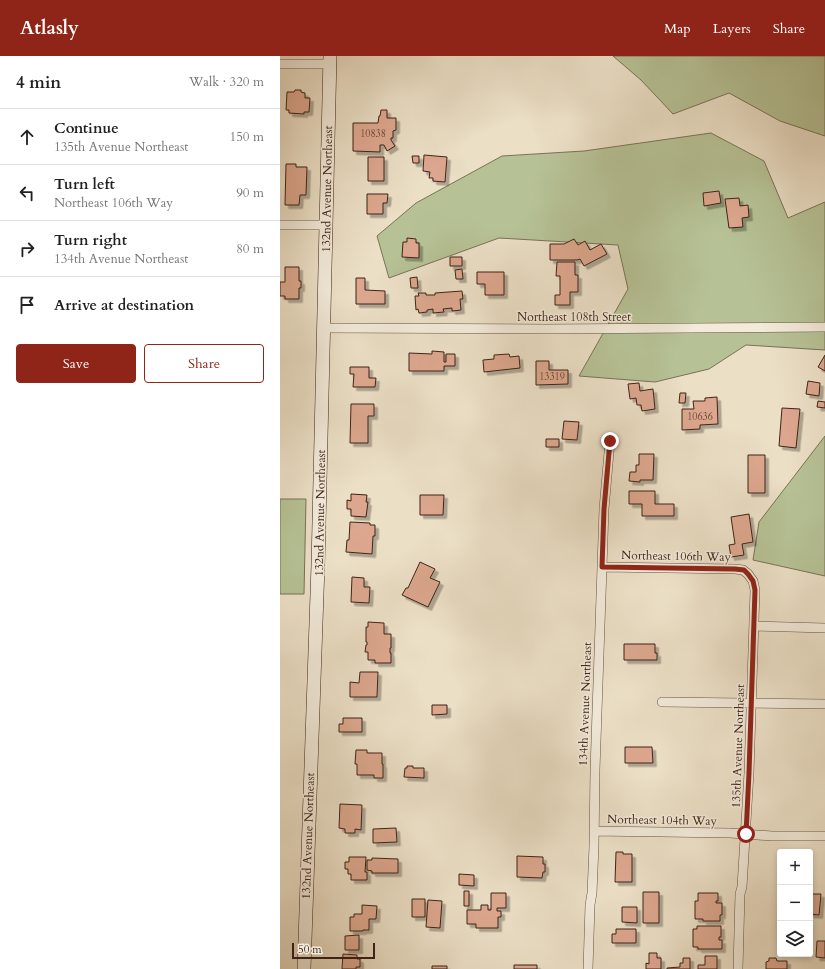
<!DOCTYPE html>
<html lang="en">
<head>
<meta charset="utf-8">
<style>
  body { margin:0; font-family:Cardo,serif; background:#f6f6f6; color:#222 }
  .controls { position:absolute; right:12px; bottom:12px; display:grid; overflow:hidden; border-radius:4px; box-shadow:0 2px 6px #0003 }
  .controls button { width:36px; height:36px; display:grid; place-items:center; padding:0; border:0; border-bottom:1px solid #e0e0e0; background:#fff; color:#222; font:20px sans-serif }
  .scale { position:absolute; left:12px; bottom:10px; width:83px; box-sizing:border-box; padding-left:4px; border:2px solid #3f2316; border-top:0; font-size:11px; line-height:14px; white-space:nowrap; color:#3f2316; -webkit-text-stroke:3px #f2eada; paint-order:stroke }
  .stop { position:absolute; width:12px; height:12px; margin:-9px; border:3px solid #8f2418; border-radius:50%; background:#fff }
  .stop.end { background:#8f2418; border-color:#fff; box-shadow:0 1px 4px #0008 }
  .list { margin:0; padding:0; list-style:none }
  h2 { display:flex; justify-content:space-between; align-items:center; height:52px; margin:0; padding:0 16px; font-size:17px }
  h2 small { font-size:13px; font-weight:400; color:#767676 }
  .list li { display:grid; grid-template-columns:26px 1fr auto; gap:12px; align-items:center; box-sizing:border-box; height:56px; padding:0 16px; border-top:1px solid #e0e0e0 }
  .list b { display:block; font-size:15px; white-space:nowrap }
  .list p { margin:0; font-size:13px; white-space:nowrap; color:#767676 }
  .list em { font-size:13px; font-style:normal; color:#767676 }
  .actions { display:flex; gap:8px; padding:12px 16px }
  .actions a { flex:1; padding:9px 0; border:1px solid #8f2418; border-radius:4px; text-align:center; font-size:14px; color:#8f2418 }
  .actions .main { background:#8f2418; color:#fff }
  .icon { flex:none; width:22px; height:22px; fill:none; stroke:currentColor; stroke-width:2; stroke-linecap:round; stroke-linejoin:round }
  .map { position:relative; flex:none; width:545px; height:913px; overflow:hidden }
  header { display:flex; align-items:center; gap:24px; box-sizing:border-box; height:56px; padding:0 20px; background:#8f2418; color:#fff }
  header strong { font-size:19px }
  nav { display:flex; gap:22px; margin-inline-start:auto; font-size:14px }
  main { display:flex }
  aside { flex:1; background:#fff }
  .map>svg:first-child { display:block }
  .green { fill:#b6c296; stroke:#7a7256 }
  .building { fill:#dca78e; stroke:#3f2316; filter:url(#shadow) }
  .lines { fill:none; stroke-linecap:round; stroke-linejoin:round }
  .street-casing { stroke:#6a5242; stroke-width:10 }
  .secondary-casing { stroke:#3f2316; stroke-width:14 }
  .street { stroke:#f2eada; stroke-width:9 }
  .secondary { stroke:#f2eada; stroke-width:13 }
  .route { stroke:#8f2418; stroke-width:5 }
  .labels { text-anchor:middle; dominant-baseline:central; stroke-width:3; stroke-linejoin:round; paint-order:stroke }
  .number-label { font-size:10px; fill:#664434 }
  .street-label { font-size:12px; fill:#3f2316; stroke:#f2eada }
</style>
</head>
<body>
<header>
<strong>Atlasly</strong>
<nav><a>Map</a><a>Layers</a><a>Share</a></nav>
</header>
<main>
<aside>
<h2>4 min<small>Walk · 320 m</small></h2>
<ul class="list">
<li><svg class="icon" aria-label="ahead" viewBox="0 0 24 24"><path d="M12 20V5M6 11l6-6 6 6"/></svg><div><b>Continue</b><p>135th Avenue Northeast</p></div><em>150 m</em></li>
<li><svg class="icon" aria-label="left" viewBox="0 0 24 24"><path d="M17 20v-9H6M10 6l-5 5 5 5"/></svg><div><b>Turn left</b><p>Northeast 106th Way</p></div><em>90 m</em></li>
<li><svg class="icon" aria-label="right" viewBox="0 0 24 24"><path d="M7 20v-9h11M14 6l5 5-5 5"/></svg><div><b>Turn right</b><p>134th Avenue Northeast</p></div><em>80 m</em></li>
<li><svg class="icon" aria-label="arrive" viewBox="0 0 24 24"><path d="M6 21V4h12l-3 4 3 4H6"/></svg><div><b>Arrive at destination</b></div></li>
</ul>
<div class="actions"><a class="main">Save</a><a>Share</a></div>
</aside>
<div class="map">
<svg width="545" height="913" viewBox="0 0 545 913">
  <defs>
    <filter id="shadow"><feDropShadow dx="3.5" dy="3.5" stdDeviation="0" flood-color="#0004"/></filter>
  </defs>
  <rect width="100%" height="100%" fill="#ebdfc6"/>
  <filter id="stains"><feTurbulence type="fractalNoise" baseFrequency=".005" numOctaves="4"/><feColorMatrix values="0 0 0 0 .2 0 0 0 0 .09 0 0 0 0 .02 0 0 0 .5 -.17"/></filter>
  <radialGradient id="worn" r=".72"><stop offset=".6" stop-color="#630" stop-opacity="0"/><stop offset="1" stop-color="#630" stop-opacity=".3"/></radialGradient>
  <path class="green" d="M333 0H545V80L500 65 449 37 393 58 361 24Z
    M431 77 484 105 508 162 545 146V294L466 289 429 313 375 326 299 320 348 233 338 189 219 182 109 222 97 180 136 147 222 100 304 95Z
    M545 380V520L473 504 479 466Z
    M0 443H26L24 538H0Z"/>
  <path class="building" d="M15 34H21V36L25 37V42H30L29 56H24V58L9 57V54H6L7 36H14Z
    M101 54H107V62H116V74L113 75V82H111V84L115 90 107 95 104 89H100V96L73 95V67H98L99 60H100Z
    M144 99 167 101 165 126 153 125V122H149L150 116 143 115Z
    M132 100H139V107H133Z
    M88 101H104V125H88Z
    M6 108H16V111H27L26 139H20L19 149H5Z
    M439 135 441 147 424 150 423 137Z
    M87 138H108L107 147H103V158H87Z
    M459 142 460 150 468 149 469 161 462 162 463 171 449 172 445 143Z
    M127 182 136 183V187H139V202L122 201 123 186H127Z
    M294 183 298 189 305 185 310 194 321 188 327 198 304 210 300 203 297 204H270V188H284Z
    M170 201H182V210H170Z
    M277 206H295V219H298V236H290V249H275V239H280V220H276Z
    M5 211H19V225H21V232H19V243H5V240H0V226H5Z
    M182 213 183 223H176L175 214Z
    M197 216H224V239H205V228H197Z
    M137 221 138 232H131L130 222Z
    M76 222H85V234L105 235V248H76Z
    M182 235 183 243H180L181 254 172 255V252L163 253 164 256 153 257V253L147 254V256L139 257 138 253 136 254 135 240H139L138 237H146V239H155V237Z
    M152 295 164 296V306H166V298H175V310H164V315H129V297L152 298Z
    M229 298 230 301 239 300 240 312 204 316 203 304 214 303V299Z
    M545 299V315L538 311Z
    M256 305H269V314H288V328L256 329Z
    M70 311H89V322H96L95 331H73L74 318H70Z
    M528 325 540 327 539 340 526 338Z
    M359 327 360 335 373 333 375 353 362 355 361 349H357L356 342 350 343 348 328Z
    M400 337H406L405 347H399Z
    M437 341 438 368 420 369V373L402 374V353H414L413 345H425V342Z
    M538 345 545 346V352L537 351Z
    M71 348H94V360H88V387H70Z
    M502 352 520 353 516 392 499 390Z
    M284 365 299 366 297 384 282 383Z
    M266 383H279V391H266Z
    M359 398H374L373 424H360V426L349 425 350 416H356V409H359Z
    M468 399H485V437H468Z
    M349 435H375V448H394V460H362V448H349Z
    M71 438 87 439 86 446H88L86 461 71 460V453H67V444L71 445Z
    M140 439H164L163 459H140Z
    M469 458 473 486 462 488 464 499 451 501 449 489 455 488 451 461Z
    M70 466 90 467V469H95V480H93L92 498 66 496 67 484H69Z
    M140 506 155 513 150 522 160 526 148 551 122 539 126 532H128Z
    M72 521 84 522V531H90L89 547 71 546Z
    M88 566 104 567V578H111V592H110V597H111V607H95V604H88V596H85L86 589H87V586H86V571H88Z
    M344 588H375V597H377V604H344Z
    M80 616H98L97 641H70V626L79 627Z
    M152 649H167V658L152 659Z
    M63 662H82V676H59V668H63Z
    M345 691H372L373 707H345Z
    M76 694H87V697H102V708H103V722H94V719H77V708H75Z
    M127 710H133V712H144V722L124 721 125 712H127Z
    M60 748 82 749 81 774 75 773V777H65V773L59 772Z
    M116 772 117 786 93 787V773Z
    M336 796H343V798H352V826H335Z
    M237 800 263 801V808H265V816H263L262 822 237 821Z
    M69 801H86L85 816H87V824H71V818H68V813H65V806H69Z
    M92 802 118 803V817H92V815L87 814V804H92Z
    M179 818 194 819V830L179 829Z
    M184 835H189V850H184Z
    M363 836H379V867H363Z
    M211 837H226V852H217V855H221V861H218V872H196V868H187V854H201V849H208V854H211Z
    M418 837H438V845H436V847H442V859H440V865H423V863H415V845H418Z
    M530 838H541L539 859 530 858Z
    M132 843H145V861H132Z
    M148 844 162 845 160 872 146 871Z
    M82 849 97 850 96 863H89V874H83V875H70V861H74V858H82Z
    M342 851H357V867L342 866Z
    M417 870H441V881H439V884H442V893H418V891H413V873H417Z
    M336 873H356V887H332V878H336Z
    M79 879V894H65V880Z
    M537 885H545V902L536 901Z
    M369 897H377V902H381V913H366V907L369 908Z
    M63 898 77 899V903H80V911H76V913H62Z
    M425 900H437V913H418V909H425Z
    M403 902H410V913H387V912L400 911V907H403Z
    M489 902H496L497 905H507V913H486V906L489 905Z
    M234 909H257V913H234Z
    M152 910H167V913H152Z"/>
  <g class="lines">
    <defs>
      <path id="street" d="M0 8H50
        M0 169H46
        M44 272 266 273 545 271
        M322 511 455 513 463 514 468 518 473 525 475 534 469 717 462 831 460 838 458 913
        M474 570 545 572
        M382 646 545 648
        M314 775 450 777 492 780H545
        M308 913 310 849 312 837 314 790 315 714 324 453 330 385"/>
      <path id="secondary" d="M24 913 38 509 50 0"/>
    </defs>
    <use href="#street" class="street-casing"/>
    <use href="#secondary" class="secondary-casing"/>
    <use href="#street" class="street"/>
    <use href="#secondary" class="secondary"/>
  </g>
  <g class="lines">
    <path class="route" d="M330 385 324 453 322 511 455 513 464 514 468 518 473 525 475 534 469 717 466 778"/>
  </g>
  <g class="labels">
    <g class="number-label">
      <text x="93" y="78">10838</text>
      <text x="272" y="321">13319</text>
      <text x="420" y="361">10636</text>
    </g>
    <g class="street-label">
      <text transform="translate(47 133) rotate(-89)">132nd Avenue Northeast</text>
      <text x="294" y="261">Northeast 108th Street</text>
      <text transform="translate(40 457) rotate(-89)">132nd Avenue Northeast</text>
      <text transform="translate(396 500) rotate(1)">Northeast 106th Way</text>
      <text transform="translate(305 648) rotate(-88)">134th Avenue Northeast</text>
      <text transform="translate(458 690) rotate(-88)">135th Avenue Northeast</text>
      <text transform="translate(382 764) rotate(1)">Northeast 104th Way</text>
      <text transform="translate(28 780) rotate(-88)">132nd Avenue Northeast</text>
    </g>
  </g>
  <rect width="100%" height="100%" filter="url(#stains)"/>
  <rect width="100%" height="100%" fill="url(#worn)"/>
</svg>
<div class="controls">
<button>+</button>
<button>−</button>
<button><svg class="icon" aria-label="layers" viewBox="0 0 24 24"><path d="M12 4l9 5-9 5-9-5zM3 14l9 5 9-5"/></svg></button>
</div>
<div class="scale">50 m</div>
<div class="stop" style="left:466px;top:778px"></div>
<div class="stop end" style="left:330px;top:385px"></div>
</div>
</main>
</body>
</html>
